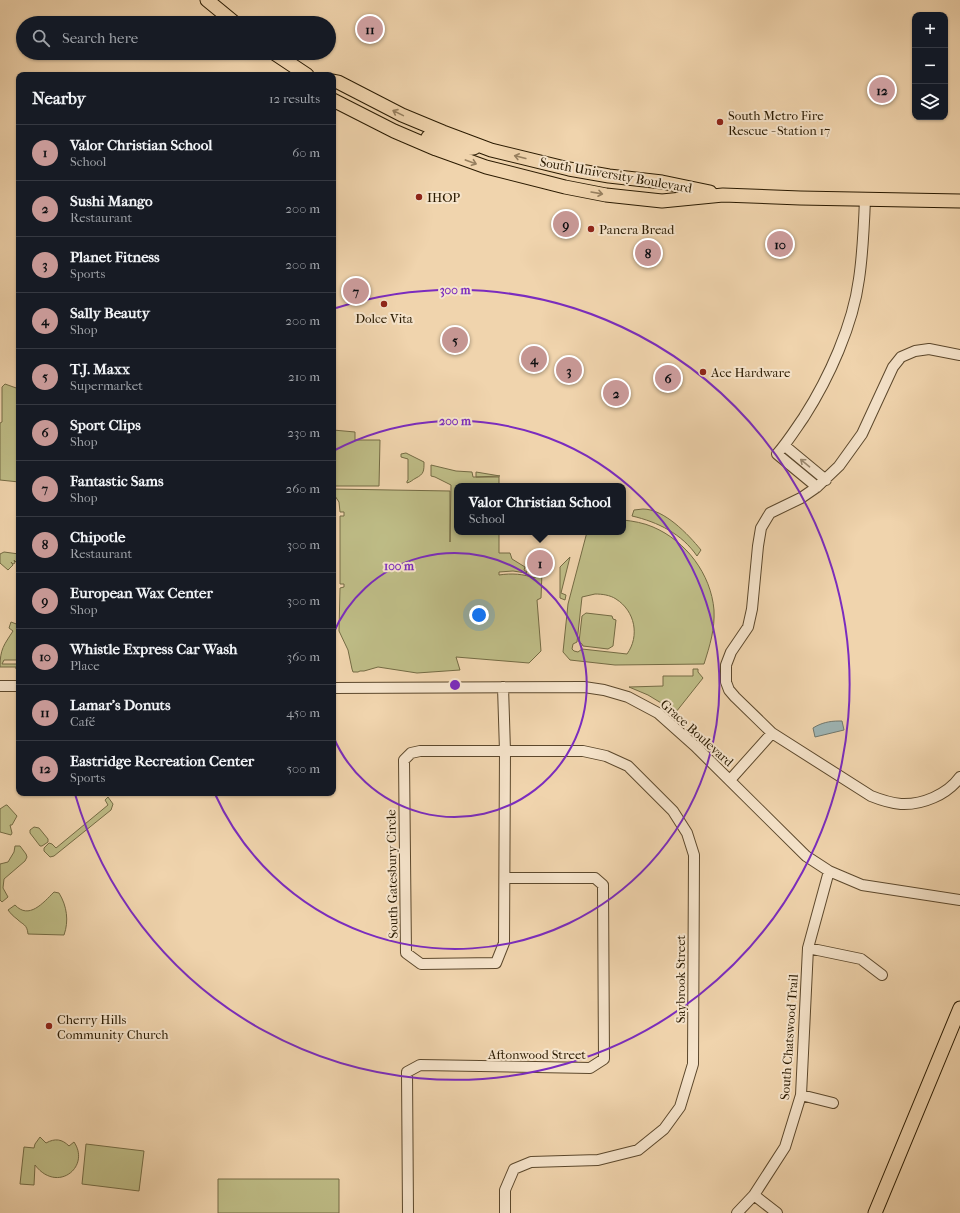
<!DOCTYPE html>
<html lang="en">
<head>
<meta charset="utf-8">
<style>
  body { margin:0; font-family:"IM FELL French Canon",serif; background:#20242c; color:#f1f3f6 }
  .controls { position:absolute; right:12px; top:12px; display:grid; overflow:hidden; border-radius:8px; box-shadow:0 1px 3px #0004 }
  .controls button { width:36px; height:36px; display:grid; place-items:center; padding:0; border:0; border-bottom:1px solid #363941; background:#171b24; color:#f1f3f6; font:20px sans-serif }
  .you { position:absolute; left:479px; top:615px; width:14px; height:14px; margin:-10px; border:3px solid #fff; border-radius:50%; background:#1a73e8; box-shadow:0 0 0 6px #1a73e833 }
  .badge { display:grid; place-items:center; width:26px; height:26px; border-radius:50%; background:#c59692; color:#111; font-size:13px; font-weight:700 }
  .pin { position:absolute; translate:-50% -50%; border:2px solid #fff; box-shadow:0 1px 4px #0006 }
  .popup { position:absolute; left:454px; top:483px; width:172px; height:52px; box-sizing:border-box; display:grid; place-content:center; border-radius:8px; background:#171b24; filter:drop-shadow(0 1px 3px #0005); font-size:13px; white-space:nowrap; color:#9ea1a6 }
  .popup b { font-size:15px; color:#f1f3f6 }
  .popup::after { content:''; position:absolute; left:50%; top:100%; margin-left:-8px; border:8px solid transparent; border-top-color:#171b24 }
  .list { margin:0; padding:0; list-style:none }
  h2 { display:flex; justify-content:space-between; align-items:center; height:52px; margin:0; padding:0 16px; font-size:17px }
  h2 small { font-size:13px; font-weight:400; color:#9ea1a6 }
  .list li { display:grid; grid-template-columns:26px 1fr auto; gap:12px; align-items:center; box-sizing:border-box; height:56px; padding:0 16px; border-top:1px solid #363941 }
  .list b { display:block; font-size:15px; white-space:nowrap }
  .list p { margin:0; font-size:13px; white-space:nowrap; color:#9ea1a6 }
  .list em { font-size:13px; font-style:normal; color:#9ea1a6 }
  .icon { flex:none; width:22px; height:22px; fill:none; stroke:currentColor; stroke-width:2; stroke-linecap:round; stroke-linejoin:round }
  .map { position:relative; flex:none; width:960px; height:1213px; overflow:hidden }
  .search { position:absolute; background:#171b24; box-shadow:0 1px 3px #0004; left:16px; top:16px; width:320px; height:44px; display:flex; align-items:center; gap:10px; box-sizing:border-box; padding:0 14px; border-radius:22px; color:#9ea1a6; font-size:15px }
  .panel { position:absolute; background:#171b24; box-shadow:0 1px 3px #0004; left:16px; top:72px; width:320px; height:724px; border-radius:8px }
  .map>svg:first-child { display:block }
  .green { fill:#bebc86; stroke:#746b44; fill-rule:evenodd }
  .water { fill:#9eb5b5; stroke:#70776d }
  .lines { fill:none; stroke-linecap:round; stroke-linejoin:round }
  .minor-casing { stroke:#5c482c; stroke-width:12 }
  .major-casing { stroke:#2a1a01; stroke-width:15 }
  .minor { stroke:#f5e3ca; stroke-width:10 }
  .major { stroke:#f0d4ad; stroke-width:13 }
  .oneway { stroke:#978060 }
  .oneway2 { stroke:#9a8970 }
  .ring { fill:none; stroke:#7b2cbf; stroke-width:2 }
  .poi-dot { fill:#8f2418; stroke:#f5e3ca; stroke-width:1.5 }
  .labels { text-anchor:middle; dominant-baseline:central; stroke-width:4; stroke-linejoin:round; paint-order:stroke }
  .poi-label { font-size:13px; fill:#2a1a01; stroke:#f5e3ca; text-anchor:start }
  .street-label { font-size:13px; fill:#2a1a01; stroke:#f5e3ca }
  .centre { fill:#7b2cbf; stroke:#f5e3ca; stroke-width:2 }
  .ring-label { font-size:12px; text-anchor:middle; font-weight:bold; fill:#7b2cbf; stroke:#f5e3ca; stroke-width:4; stroke-linejoin:round; paint-order:stroke }
</style>
</head>
<body>
<div class="map">
<svg width="960" height="1213" viewBox="0 0 960 1213">
  <rect width="100%" height="100%" fill="#f0d4ad"/>
  <filter id="stains"><feTurbulence type="fractalNoise" baseFrequency=".005" numOctaves="4"/><feColorMatrix values="0 0 0 0 .2 0 0 0 0 .09 0 0 0 0 .02 0 0 0 .5 -.17"/></filter>
  <radialGradient id="worn" r=".72"><stop offset=".6" stop-color="#630" stop-opacity="0"/><stop offset="1" stop-color="#630" stop-opacity=".3"/></radialGradient>
  <path class="green" d="M5 384 19 389V482L0 480V423L2 422V387Z
    M333 430 355 432V440H380L379 486H333Z
    M406 453 424 462C424 471 424 474 416 478 412 480 411 482 407 483V481L408 480V459L401 457V454Z
    M431 465 456 471 472 472 473 477H476V472L500 476 476 477H499V486H457V532H499V553H510L512 559 525 567 524 570 527 572 526 573 513 571 499 572V575C512 573 523 574 535 578V576L532 575 534 570 542 572 541 598 537 600 541 651 529 663 456 657 460 670 417 673 378 667 364 671H360L358 672H353L352 669 348 650 339 631 340 588 344 587V584H340V516H344V512H340L339 502 333 493V489L450 491V542L451 485 435 477 431 476Z
    M643 509C664 509 688 534 701 550L697 556C682 534 658 522 632 516L634 510Z
    M623 520C633 521 644 523 653 527 686 541 711 574 714 610 715 629 710 645 704 664L615 665 570 660 563 652 568 604 587 532H623ZM595 594C602 594 610 595 616 599 635 611 640 636 627 654L582 649 578 652 574 651 572 649 573 644 577 642 582 597Z
    M4 552 19 554V560L16 562 14 560 15 563 13 564 11 562 13 565 8 570 0 563V554Z
    M570 557 561 593 566 595 565 600 560 598V567Z
    M586 613 612 616 613 619 616 620 613 646 608 649 583 646 582 644 579 642 582 616Z
    M11 622 19 625V660H4L2 664H19V669H16V667H0C0 649 4 645 13 631L9 628Z
    M693 669H698V672L703 678 676 712 648 695 629 687 663 686V676H693Z
    M108 797 113 804 111 810 54 856 50 857 44 851V848L49 843 52 844 56 848 108 805 105 800Z
    M6 805H7L17 816 12 825H10L12 833 11 835 0 832V809Z
    M34 827 39 828 48 839V842L42 846H40L30 833V830Z
    M15 846H20L26 854 27 857 25 861 4 879 3 888 8 897 2 902 0 900V864L8 862 14 852Z
    M54 892 59 893C67 906 69 921 64 935L28 934C27 924 23 925 17 919 13 916 11 914 8 910L15 905C29 920 43 903 54 892Z
    M40 1137 46 1143C55 1138 62 1139 69 1146L74 1142C91 1167 57 1194 35 1165L34 1185 20 1184 24 1147 34 1148 35 1144Z
    M86 1144 144 1151 139 1191 82 1184Z
    M218 1179H339V1213H218Z"/>
  <path class="water" d="M839 721H842L844 730 815 737 813 728C821 723 829 721 839 721Z"/>
  <g class="lines">
    <defs>
      <path id="minor" d="M960 355 929 349 915 351 901 357 893 367 862 434 839 466 817 487 801 498 770 513 761 528 758 546 752 609 748 627 731 652 726 665V682L729 690 735 697 772 733 871 796C881 800 890 803 901 804 922 805 947 795 960 777
        M785 446 826 480
        M817 487 777 454C787 443 795 430 804 417 829 378 853 325 859 279 863 252 864 226 865 199
        M0 686H19
        M503 687 505 751 504 943 496 963 421 964 406 953 404 760 411 753 420 751H583L606 756 628 766 673 811 687 833 694 855 693 1064 680 1107 664 1129 638 1150 598 1160 531 1162 514 1169 505 1190V1213
        M333 688 584 687 604 690 628 697 658 713 695 746 806 856 829 871 862 885 960 900
        M730 780 772 733
        M808 948 861 959 882 975
        M801 1095 833 1103
        M754 1195 777 1213
        M408 1213 407 1072 420 1065 590 1068 604 1059 603 885 595 878H505
        M737 1213 754 1195 785 1147 801 1095 808 948 829 871"/>
      <path id="major" d="M207 0 235 23
        M274 53 307 75
        M333 81 338 82 402 115 443 132 491 150 569 169 609 176 662 182 710 192
        M333 100 394 131 436 149 486 167 565 187 606 195 662 201 723 195 800 198 960 201
        M428 137H432C445 142 460 151 474 148L475 146
        M875 1213 960 1008"/>
    </defs>
    <use href="#minor" class="minor-casing"/>
    <use href="#major" class="major-casing"/>
    <use href="#minor" class="minor"/>
    <use href="#major" class="major"/>
  </g>
  <defs><path id="oneway-shaft" d="M-6 0H5M1.5-3L5.5 0L1.5 3" fill="none" stroke-width="1.6" stroke-linecap="round" stroke-linejoin="round"/></defs>
  <g class="oneway">
    <use href="#oneway-shaft" transform="translate(398 113) rotate(-154)"/>
    <use href="#oneway-shaft" transform="translate(520 157) rotate(-166)"/>
    <use href="#oneway-shaft" transform="translate(471 162) rotate(20)"/>
    <use href="#oneway-shaft" transform="translate(597 193) rotate(10)"/>
  </g>
  <use class="oneway2" href="#oneway-shaft" transform="translate(805 463) rotate(-140)"/>
  <g class="ring">
    <path d="M333 634A132 132 0 1 1 333 736"/>
    <path d="M333 451A264 264 0 1 1 215 794"/>
    <path d="M336 308A395 395 0 1 1 75 794"/>
  </g>
  <g class="poi-dot">
    <circle cx="720" cy="122" r="4"/>
    <circle cx="419" cy="197" r="4"/>
    <circle cx="591" cy="229" r="4"/>
    <circle cx="384" cy="304" r="4"/>
    <circle cx="703" cy="372" r="4"/>
    <circle cx="49" cy="1026" r="4"/>
  </g>
  <g class="labels">
    <g class="poi-label">
      <text x="728" y="115">South Metro Fire<tspan x="728" dy="15">Rescue - Station 17</tspan></text>
      <text x="427" y="197">IHOP</text>
      <text x="599" y="229">Panera Bread</text>
      <text x="384" y="318" text-anchor="middle">Dolce Vita</text>
      <text x="711" y="372">Ace Hardware</text>
      <text x="57" y="1019">Cherry Hills<tspan x="57" dy="15">Community Church</tspan></text>
    </g>
    <g class="street-label">
      <text transform="translate(616 175) rotate(10)">South University Boulevard</text>
      <text transform="translate(697 733) rotate(42)">Grace Boulevard</text>
      <text transform="translate(392 874) rotate(-91)">South Gatesbury Circle</text>
      <text transform="translate(680 979) rotate(-90)">Saybrook Street</text>
      <text transform="translate(789 1037) rotate(-86)">South Chatswood Trail</text>
      <text x="537" y="1054">Aftonwood Street</text>
    </g>
  </g>
  <circle cx="455" cy="685" r="6" class="centre"/>
  <g class="ring-label">
    <text x="455" y="294">300 m</text>
    <text x="455" y="425">200 m</text>
    <text x="399" y="570">100 m</text>
  </g>
  <rect width="100%" height="100%" filter="url(#stains)"/>
  <rect width="100%" height="100%" fill="url(#worn)"/>
</svg>
<div class="controls">
<button>+</button>
<button>−</button>
<button><svg class="icon" aria-label="layers" viewBox="0 0 24 24"><path d="M12 4l9 5-9 5-9-5zM3 14l9 5 9-5"/></svg></button>
</div>
<div class="you"></div>
<div class="pin badge" style="left:540px;top:563px">1</div>
<div class="popup"><b>Valor Christian School</b>School</div>
<div class="pin badge" style="left:616px;top:393px">2</div>
<div class="pin badge" style="left:569px;top:370px">3</div>
<div class="pin badge" style="left:534px;top:359px">4</div>
<div class="pin badge" style="left:455px;top:340px">5</div>
<div class="pin badge" style="left:668px;top:378px">6</div>
<div class="pin badge" style="left:356px;top:291px">7</div>
<div class="pin badge" style="left:648px;top:253px">8</div>
<div class="pin badge" style="left:566px;top:224px">9</div>
<div class="pin badge" style="left:780px;top:244px">10</div>
<div class="pin badge" style="left:370px;top:29px">11</div>
<div class="pin badge" style="left:882px;top:90px">12</div>
<div class="search"><svg class="icon" aria-label="search" viewBox="0 0 24 24"><circle cx="10" cy="10" r="6"/><path d="M15 15l6 6"/></svg>Search here</div>
<section class="panel">
<h2>Nearby<small>12 results</small></h2>
<ul class="list">
<li><span class="badge">1</span><div><b>Valor Christian School</b><p>School</p></div><em>60 m</em></li>
<li><span class="badge">2</span><div><b>Sushi Mango</b><p>Restaurant</p></div><em>200 m</em></li>
<li><span class="badge">3</span><div><b>Planet Fitness</b><p>Sports</p></div><em>200 m</em></li>
<li><span class="badge">4</span><div><b>Sally Beauty</b><p>Shop</p></div><em>200 m</em></li>
<li><span class="badge">5</span><div><b>T.J. Maxx</b><p>Supermarket</p></div><em>210 m</em></li>
<li><span class="badge">6</span><div><b>Sport Clips</b><p>Shop</p></div><em>230 m</em></li>
<li><span class="badge">7</span><div><b>Fantastic Sams</b><p>Shop</p></div><em>260 m</em></li>
<li><span class="badge">8</span><div><b>Chipotle</b><p>Restaurant</p></div><em>300 m</em></li>
<li><span class="badge">9</span><div><b>European Wax Center</b><p>Shop</p></div><em>300 m</em></li>
<li><span class="badge">10</span><div><b>Whistle Express Car Wash</b><p>Place</p></div><em>360 m</em></li>
<li><span class="badge">11</span><div><b>Lamar's Donuts</b><p>Café</p></div><em>450 m</em></li>
<li><span class="badge">12</span><div><b>Eastridge Recreation Center</b><p>Sports</p></div><em>500 m</em></li>
</ul>
</section>
</div>
</body>
</html>
